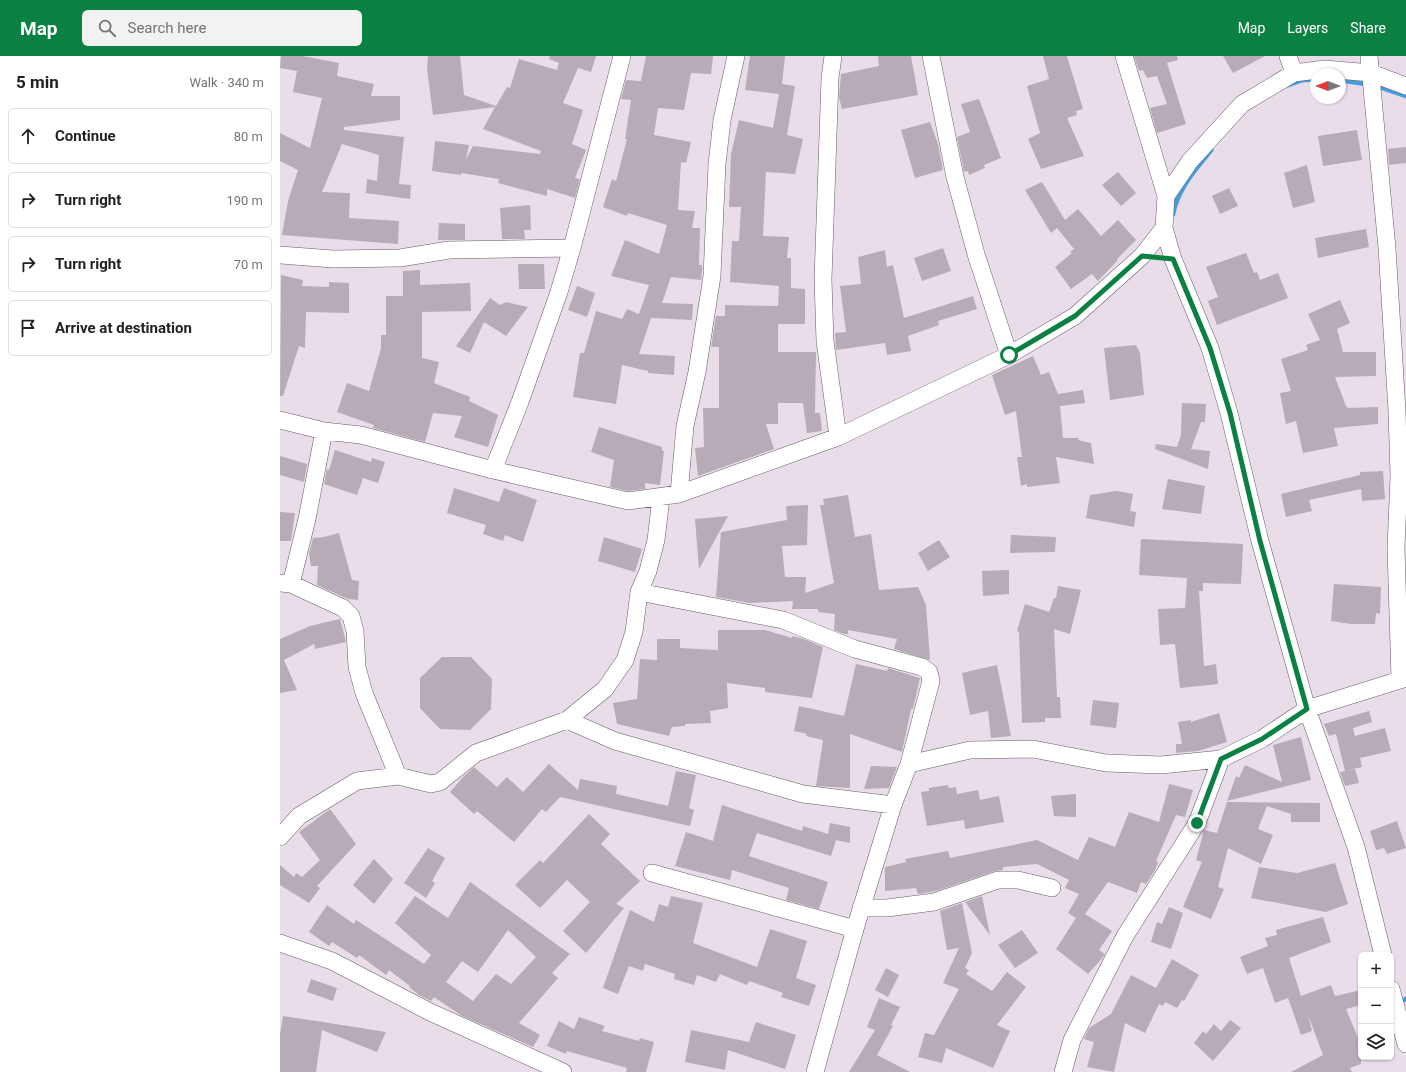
<!DOCTYPE html>
<html lang="en">
<head>
<meta charset="utf-8">
<style>
  body { margin:0; font-family:Roboto,sans-serif; background:#f2f2f2; color:#222 }
  .controls { position:absolute; right:12px; bottom:12px; display:grid; overflow:hidden; border-radius:6px; box-shadow:0 1px 3px #0004 }
  .controls button { width:36px; height:36px; display:grid; place-items:center; padding:0; border:0; border-bottom:1px solid #e0e0e0; background:#fff; color:#222; font:20px sans-serif }
  .compass { position:absolute; left:1030px; top:12px; width:36px; height:36px; border-radius:50%; background:#fff; box-shadow:0 1px 3px #0004; rotate:270deg }
  .stop { position:absolute; width:12px; height:12px; margin:-9px; border:3px solid #0b8043; border-radius:50%; background:#fff }
  .stop.end { background:#0b8043; border-color:#fff; box-shadow:0 1px 4px #0008 }
  .list { margin:0; padding:0; list-style:none }
  h2 { display:flex; justify-content:space-between; align-items:center; height:52px; margin:0; padding:0 16px; font-size:17px }
  h2 small { font-size:13px; font-weight:400; color:#767676 }
  .list li { display:grid; grid-template-columns:26px 1fr auto; gap:12px; align-items:center; box-sizing:border-box; height:56px; margin:0 8px 8px; padding:0 8px; border:1px solid #e0e0e0; border-radius:6px }
  .list b { display:block; font-size:15px; white-space:nowrap }
  .list em { font-size:13px; font-style:normal; color:#767676 }
  .icon { flex:none; width:22px; height:22px; fill:none; stroke:currentColor; stroke-width:2; stroke-linecap:round; stroke-linejoin:round }
  .map { position:relative; flex:none; width:1126px; height:1016px; overflow:hidden }
  header { display:flex; align-items:center; gap:24px; box-sizing:border-box; height:56px; padding:0 20px; background:#0b8043; color:#fff }
  header strong { font-size:19px }
  nav { display:flex; gap:22px; margin-inline-start:auto; font-size:14px }
  .search { width:280px; height:36px; background:#f2f2f2; display:flex; align-items:center; gap:10px; box-sizing:border-box; padding:0 14px; border-radius:6px; color:#767676; font-size:15px }
  main { display:flex }
  aside { flex:1; background:#fff }
  .map>svg:first-child { display:block }
  .lines { fill:none; stroke-linecap:round; stroke-linejoin:round }
  .stream { stroke:#449ddf; stroke-width:5 }
  .building { fill:#b6abb7; fill-rule:evenodd }
  .minor-casing { stroke:#665c67; stroke-width:18 }
  .minor { stroke:#fff; stroke-width:17 }
  .route { stroke:#0b8043; stroke-width:5 }
</style>
</head>
<body>
<header>
<strong>Map</strong>
<div class="search"><svg class="icon" aria-label="search" viewBox="0 0 24 24"><circle cx="10" cy="10" r="6"/><path d="M15 15l6 6"/></svg>Search here</div>
<nav><a>Map</a><a>Layers</a><a>Share</a></nav>
</header>
<main>
<aside>
<h2>5 min<small>Walk · 340 m</small></h2>
<ul class="list">
<li><svg class="icon" aria-label="ahead" viewBox="0 0 24 24"><path d="M12 20V5M6 11l6-6 6 6"/></svg><div><b>Continue</b></div><em>80 m</em></li>
<li><svg class="icon" aria-label="right" viewBox="0 0 24 24"><path d="M7 20v-9h11M14 6l5 5-5 5"/></svg><div><b>Turn right</b></div><em>190 m</em></li>
<li><svg class="icon" aria-label="right" viewBox="0 0 24 24"><path d="M7 20v-9h11M14 6l5 5-5 5"/></svg><div><b>Turn right</b></div><em>70 m</em></li>
<li><svg class="icon" aria-label="arrive" viewBox="0 0 24 24"><path d="M6 21V4h12l-3 4 3 4H6"/></svg><div><b>Arrive at destination</b></div></li>
</ul>
</aside>
<div class="map">
<svg width="1126" height="1016" viewBox="0 0 1126 1016">
  <rect width="100%" height="100%" fill="#e9ddea"/>
  <g class="lines">
    <path class="stream" d="M1060 24 1094 29 1126 40
      M1008 29 1022 24 1036 23
      M893 158C897 133 916 113 931 94
      M1120 948 1119 946 1126 943"/>
  </g>
  <path class="building" d="M1 0H22L59 7 57 20 94 28 91 40H120V64L64 71V74L124 81 119 128 131 129 130 143 86 137 87 123 97 125 99 99 62 88 42 136 70 137 69 162 119 165 118 188 2 179 8 145 18 114 0 105V77L30 92 42 42 13 36 17 15 0 12Z
    M148 0H180L184 39 216 50 227 31 230 32 239 3 277 14 279 7 269 3 270 0H316L311 16 298 12 283 47 303 54 292 88 306 94 295 122 300 123 295 142 267 133V140L218 127 219 123 181 117V119L152 115 155 85 189 89 186 103 193 90 260 98 261 95 203 73 215 51 153 59 147 13Z
    M366 0H433L431 18 411 17 404 54 378 52 374 79 411 86 406 107 401 106 398 154 415 155 412 172H420L419 209H422V215L421 224 391 221 382 247 413 248 412 264 371 262 359 298 395 300 394 319 368 317V315L342 309 336 348 293 341 300 297H304L316 255 342 263 347 253 359 258 369 229 331 220 345 184 379 198 387 169 348 157 347 160 323 151 332 123 336 125 347 83H345L351 44 341 43 346 24 361 25Z
    M470 0H505L502 28 515 30 507 79 523 83 515 118 486 116 483 180 509 181 507 202H511V232L525 233V268H498V296H536L535 357H540L542 375 527 377 523 347H498V368H486L494 393 418 420 415 392 424 391 423 352H439V291H431L436 260H445V249L498 250 499 230 450 226 452 185H459L461 151H449L451 98 459 64 493 72 499 38 465 34Z
    M598 0H631L638 39 562 53 559 42 561 18 599 10Z
    M763 0H787L803 53 796 55 797 59 787 62 804 100 761 113 748 83 760 77 747 30 769 23Z
    M854 0H897L898 4 887 7 906 68 877 77 870 52 887 48 877 20 867 22 863 14 859 15Z
    M943 0H985L953 17Z
    M699 43 721 102 704 109 705 112 689 119 688 115 684 116 677 81 690 76 681 48Z
    M650 66 658 88 663 114 635 122 621 74Z
    M1077 74 1082 104 1043 110 1038 80Z
    M1126 91V107L1109 109 1108 93Z
    M1027 109 1035 146 1013 152 1004 117Z
    M838 116 856 137 841 150 822 129Z
    M762 126 785 164 798 153 821 180 838 164 856 184 837 203 838 204 818 225 812 218 791 233 775 211 792 197 790 196 794 193 777 172 771 177 745 134Z
    M949 132 958 150 940 158 932 140Z
    M250 149 251 174H244L245 183H222L220 152Z
    M159 167 185 168V184H158Z
    M1086 173 1089 191 1038 202 1035 182Z
    M663 192 671 215 642 225 634 202Z
    M605 194 607 211 613 209 624 262 693 240 697 253 658 265 659 269 628 280 631 295 607 299 605 287 556 294 555 277 566 276 560 230 581 228 578 201Z
    M966 197 974 217 977 216 980 224 998 217 1008 242 937 269 928 245 938 241 926 211Z
    M238 208H264L265 233H239Z
    M140 214V229L190 227 191 255 142 256V302L159 306 154 327 190 341 189 345 218 359 208 391 174 381 182 360 153 357 145 386 93 372 94 369 57 356 67 327 89 335 101 292V279H106V240H123V215Z
    M1 219 23 224 22 230 49 231V226L69 227V257L26 256 25 292 19 290 3 340H0Z
    M297 230 315 237 307 261 288 254Z
    M210 242 220 249 226 246 248 251 226 280 204 266 190 297 176 290Z
    M1060 244 1070 267 1057 273 1063 296H1096V320L1055 321 1066 350 1068 352 1098 351V368L1054 372 1058 390 1023 397 1016 365 1006 368 1000 337 1011 335 1001 303 1028 294 1026 289 1040 284 1028 258Z
    M856 289 860 297 864 339 830 344 824 292Z
    M753 300 761 319 769 316 778 338 803 334 805 347 780 350 783 382H799L798 384 811 387 814 408 776 401 780 427 747 431V428L741 430 737 401H742L736 355 725 359 712 319Z
    M902 347 926 348 925 366H921L911 393 930 395 928 413 875 393 876 388 897 391 901 379Z
    M319 371 382 391V395H384L380 429 365 427V433L348 435 330 431 334 404 311 396Z
    M55 394 91 406 92 402 105 406 98 427 83 422 77 439 44 428 47 413 49 414Z
    M0 400 27 408 24 426 0 419Z
    M1103 415 1105 443 1082 445 1081 433 1029 444 1032 455 1006 461 1001 438 1080 419V416Z
    M888 423 925 430 921 458 882 453Z
    M174 432 219 446 224 432 257 444 243 486 225 479 223 485 203 478 206 469 167 457Z
    M837 435 853 438 850 455 856 456 854 471 806 462 810 439Z
    M568 439 575 481 591 478 599 534 638 531 646 549 650 604 614 593 617 583 568 574V578H564L554 574 555 558 538 556V553H512L513 545 470 547 436 541 441 476 507 464 506 450 528 449 527 489 502 490 505 521H526L525 537 554 527 540 449H544L543 443Z
    M0 456 15 457 11 485H0Z
    M448 460 419 513 415 463Z
    M59 477 72 524 79 525 78 544 68 543 37 529 38 510H31L29 498 33 482 44 481Z
    M731 479 776 481 775 496 730 497Z
    M324 481 362 493 355 516 318 505Z
    M861 483 963 488 961 528 923 527V535H919L924 610 936 608 938 628 900 632 895 588 880 589 878 553 905 552 907 522 859 519Z
    M659 484 670 501 648 515 638 497Z
    M729 514V538L703 540 702 515Z
    M1054 528 1101 531 1100 558 1096 557 1095 568H1071L1051 565Z
    M778 530 801 534 790 578 774 573 777 641H780L781 662H765V666L742 667 739 576 737 575 745 548 769 556 774 542H776Z
    M60 563 66 586 35 593 34 588 4 604 17 634 0 637V583L30 570Z
    M438 574H485L512 582V580L524 583 543 591 532 642 485 636V632L447 627 448 652 430 655 431 667 405 668V670L392 671 389 680 337 668 333 647 357 643 360 603 377 604V583H400V592L438 594Z
    M162 601H191L212 623 211 653 190 674 160 673 140 652V622Z
    M576 608 607 615 608 612 640 622 633 653H631L622 696 570 678V732L536 730 543 684 526 680 527 678 514 675 519 650 564 660Z
    M717 609 731 680 711 682 708 655 690 659 682 617Z
    M813 644 839 647 836 672 810 669Z
    M1089 655 1092 666 1073 672 1075 680 1105 672 1111 695 1080 702 1082 711 1065 715 1056 678 1049 680 1044 668Z
    M939 657 947 686 918 695 896 697V688H902L898 666 911 664V666Z
    M1021 681 1031 724 947 745 956 720 959 722 965 709 1002 726 993 689Z
    M269 708 298 734 300 723 337 730 336 738 388 750 396 715 416 719 409 752 414 754 410 770 280 741 266 756 262 753 234 786 197 755 194 758 170 736 184 720 194 711 217 731 227 721 243 736Z
    M591 710 617 711 609 732 584 733Z
    M1075 713 1079 727 1065 730 1060 716Z
    M889 728 913 734 905 761 896 759 876 805 878 806 875 814 866 828 861 826 857 837 828 826 805 858 832 875 819 894 825 898 824 900 808 918 776 893 796 862 788 857 799 838 785 832 789 824 757 808 723 811V814L715 815 656 835 638 838 636 832 605 835V811L626 806 625 803 668 795 670 802 757 784 798 804 809 781 835 791 849 756 879 766Z
    M668 729 669 732 676 731 677 738 698 734 700 744 719 740 724 766 685 773 684 764 647 770 641 736 649 735V732Z
    M796 738V761L774 760 771 740Z
    M947 746 1040 747V766H1011V758L987 750 978 773 993 779 981 808 948 792 938 831 944 833 931 863 903 851 922 806 916 804 924 774 937 777Z
    M442 749 522 775 523 770 548 778 550 767 570 771V787L556 784 551 800 477 777 469 800 548 826 539 853 506 844 509 832 452 814 450 824 395 810 406 776 433 785Z
    M50 753 76 788 37 830 40 832 29 847 0 829V809L14 821 16 817 22 821 40 804 19 776Z
    M309 758 330 778 321 788 360 825 336 848 344 852 306 897 283 875 310 846 287 824 260 852 235 829 260 804 263 807Z
    M1117 765 1126 792 1107 798 1104 792 1096 794 1090 775Z
    M148 792 165 802 152 825 155 827 146 842 124 827Z
    M94 803 113 823 94 848 73 829Z
    M1055 807 1068 848 1046 856 971 842 979 811 1017 817Z
    M190 826 290 898 272 917 278 922 239 967 260 979 253 991 182 960 154 941 151 945 139 939 129 931 130 930 109 914 106 919 79 899 77 902 52 886 49 890 29 876 47 849 74 868 76 864 144 908 151 899 115 867 135 840 168 862ZM228 874 256 901 231 928 216 918 193 945 166 926 182 905 198 916Z
    M391 840 423 847 413 887 477 911 490 873 527 885 516 922 536 929 529 950 501 941 503 937 469 925 467 929 440 918 436 926 417 919 414 929 394 923 395 918 365 908 363 915 349 910 338 938 323 932 350 854 374 866 379 848 388 851Z
    M702 840 710 879 685 846Z
    M682 847 692 897 685 912 689 914 686 918 712 935 727 916 746 931 717 969 730 975 713 1012 666 992 662 1007 638 1001 645 977 654 979 679 933 663 927 679 892 667 894 660 855Z
    M889 851 903 857 891 893 871 886 877 866 882 868Z
    M1043 861 1051 886 1009 902 1021 940 1051 929 1055 940 1081 934V949L1066 953 1081 989V1008L1070 1012 1072 1016H1011L1043 999 1028 959 1032 975 1021 979 1008 942 995 947 983 912 967 918 960 901 988 890 985 882 997 879 996 874Z
    M742 874 758 897 735 912 718 889Z
    M892 903 919 919 904 945 902 944 897 952 885 946 883 950 879 948 865 977 845 967 834 1016 807 1011 814 986 804 983 809 972 831 958 851 919 876 932Z
    M606 912 619 919 608 941 595 934Z
    M31 923 57 932 53 945 27 936Z
    M599 942 620 951 611 969 613 970 597 999 630 1016H569L595 974 587 971Z
    M3 960 43 966 106 976 97 996 42 974 36 1016H0V978Z
    M299 961 325 970 322 975 359 985 360 982 374 986 366 1016H346L347 1012 287 995 286 998 267 990 279 965 294 973Z
    M950 964 961 972 933 1005 914 987 923 975 926 978 934 968 941 975Z
    M476 966 516 979 505 1013 448 994 445 1014 405 1006 411 974 469 986Z"/>
  <g class="lines">
    <defs>
      <path id="minor" d="M553 0 550 22 543 223 545 285 558 381
        M651 0 675 121 696 198 729 299
        M844 0 886 140 884 172 893 203 930 292 949 357 980 485 1027 653 1076 791 1103 899
        M1008 0 1014 17
        M1089 0 1107 192 1117 355 1119 421 1116 492 1120 624
        M886 140 910 105 962 48 1014 17 1045 13 1091 17 1126 30
        M0 199 53 203 120 202 169 194 292 192
        M0 364 44 375 81 379 213 414 348 445 399 438 558 381 729 299 795 260 862 200 884 172
        M213 414 240 346 279 236 292 192 342 0
        M399 438 405 370 417 316 432 220 437 108 442 64 456 0
        M0 527 11 528 63 552 71 560 75 575 77 611 84 637 118 720
        M11 528 27 463 44 375
        M359 536 503 564 575 593 642 611 649 616 651 625 629 708 613 749 575 873 535 1016
        M287 664 335 685 523 738 613 749
        M629 708 690 694 753 693 826 707 881 709 941 703 982 683 1027 653 1126 622
        M0 781 19 760 77 725 118 720 151 728 160 726 196 697 287 664 325 633 345 604 354 576 359 536 368 515 376 484 381 442
        M372 817 575 873
        M581 852H607L654 846 718 824H738L772 832
        M0 887 52 905 150 956 283 1016
        M1111 933 1126 988
        M783 1016 792 984 845 880 917 767 941 703"/>
    </defs>
    <use href="#minor" class="minor-casing"/>
    <use href="#minor" class="minor"/>
  </g>
  <g class="lines">
    <path class="route" d="M729 299 795 260 862 200 893 203 930 292 950 357 980 485 1027 653 982 683 941 703 917 767"/>
  </g>
</svg>
<div class="controls">
<button>+</button>
<button>−</button>
<button><svg class="icon" aria-label="layers" viewBox="0 0 24 24"><path d="M12 4l9 5-9 5-9-5zM3 14l9 5 9-5"/></svg></button>
</div>
<svg class="compass" viewBox="-18 -18 36 36"><path d="M0-13l5 13h-10z" fill="#e53935"/><path d="M0 13l5-13h-10z" fill="#767676"/></svg>
<div class="stop" style="left:729px;top:299px"></div>
<div class="stop end" style="left:917px;top:767px"></div>
</div>
</main>
</body>
</html>
